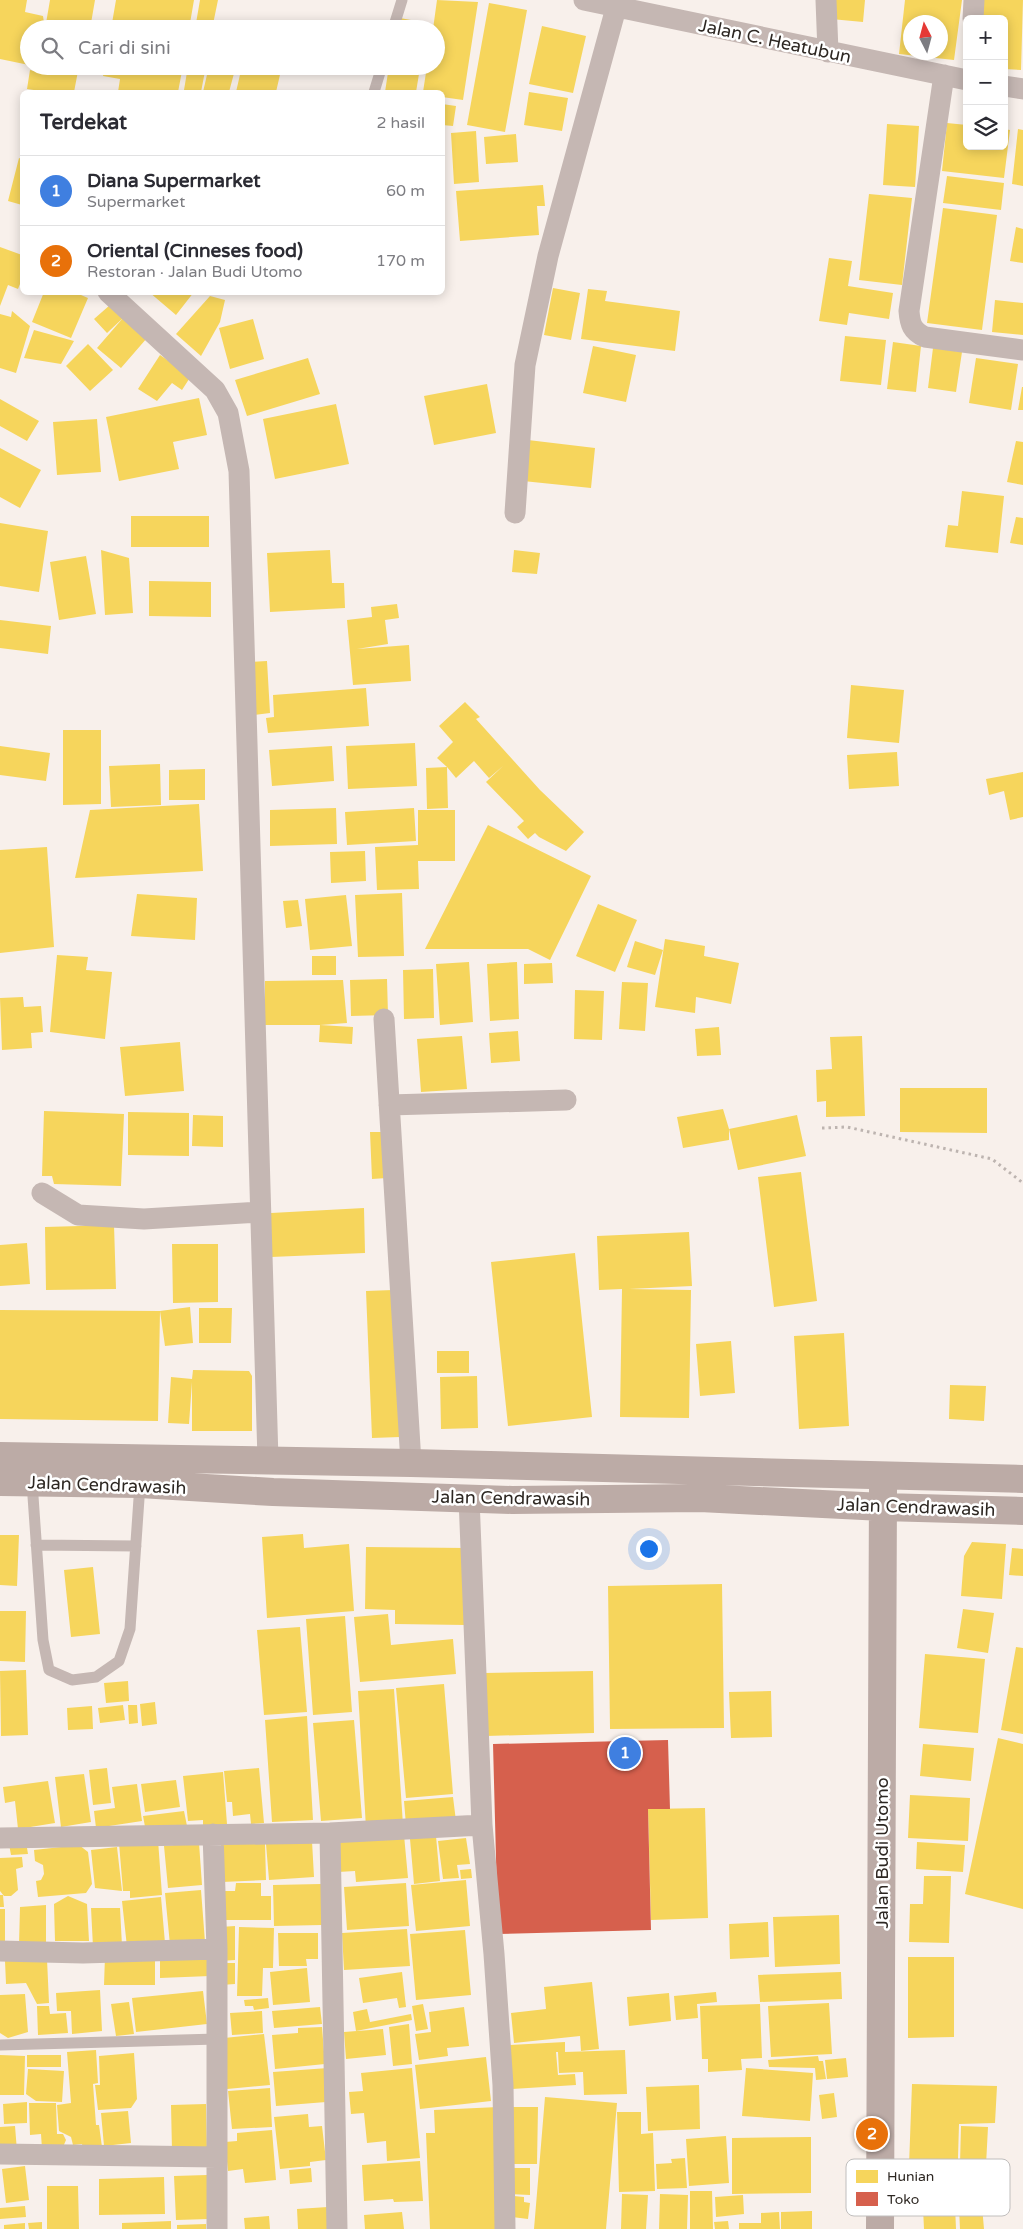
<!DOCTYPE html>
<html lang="id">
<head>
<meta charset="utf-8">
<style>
  body { margin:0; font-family:"Varela Round",sans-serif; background:#f2f2f3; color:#2b2b33 }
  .controls { position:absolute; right:15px; top:15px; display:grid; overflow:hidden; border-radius:8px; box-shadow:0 2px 12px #0003 }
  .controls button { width:45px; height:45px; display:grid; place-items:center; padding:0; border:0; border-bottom:1px solid #e1e1e2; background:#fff; color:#2b2b33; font:25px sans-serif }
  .compass { position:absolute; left:903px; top:15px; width:45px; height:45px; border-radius:50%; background:#fff; box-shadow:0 2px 12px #0003; rotate:354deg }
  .you { position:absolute; left:648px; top:1548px; width:18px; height:18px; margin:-12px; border:4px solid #fff; border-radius:50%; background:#1a73e8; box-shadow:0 0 0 8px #1a73e833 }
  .badge { display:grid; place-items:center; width:32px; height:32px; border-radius:50%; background:#d93025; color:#fff; font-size:16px; font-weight:700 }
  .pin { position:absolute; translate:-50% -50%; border:2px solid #fff; box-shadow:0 1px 5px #0006 }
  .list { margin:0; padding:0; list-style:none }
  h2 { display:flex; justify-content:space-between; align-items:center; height:65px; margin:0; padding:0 20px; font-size:21px }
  h2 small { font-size:16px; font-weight:400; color:#7c7c81 }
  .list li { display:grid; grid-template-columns:32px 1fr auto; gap:15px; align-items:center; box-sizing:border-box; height:70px; padding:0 20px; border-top:1px solid #e1e1e2 }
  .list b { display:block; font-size:19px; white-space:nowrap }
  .list p { margin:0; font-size:16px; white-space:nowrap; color:#7c7c81 }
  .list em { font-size:16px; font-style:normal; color:#7c7c81 }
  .icon { flex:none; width:28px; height:28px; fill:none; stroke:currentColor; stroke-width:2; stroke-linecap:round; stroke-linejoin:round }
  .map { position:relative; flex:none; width:1023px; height:2229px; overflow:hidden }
  .search { position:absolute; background:#fff; box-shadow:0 2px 12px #0003; left:20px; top:20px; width:425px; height:55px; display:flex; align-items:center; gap:12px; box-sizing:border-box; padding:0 18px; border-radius:28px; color:#7c7c81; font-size:19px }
  .panel { position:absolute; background:#fff; box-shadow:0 2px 12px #0003; left:20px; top:90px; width:425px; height:205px; border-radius:8px }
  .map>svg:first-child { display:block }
  .homes { fill:#f6d55c; fill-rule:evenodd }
  .shops { fill:#d6604d }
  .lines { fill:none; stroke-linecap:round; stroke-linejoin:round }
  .path { stroke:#bdb4b0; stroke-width:3; stroke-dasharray:2.5 4; stroke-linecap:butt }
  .lane { stroke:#c5b7b3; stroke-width:11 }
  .street { stroke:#c5b7b3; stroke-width:21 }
  .secondary { stroke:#bcaba6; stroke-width:28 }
  .labels { text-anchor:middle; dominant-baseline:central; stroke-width:5; stroke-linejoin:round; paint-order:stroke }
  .street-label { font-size:18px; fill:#2d2722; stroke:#fff }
  .key { fill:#fff; stroke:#c0bebd; stroke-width:1 }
  .key-label { font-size:14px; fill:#2d2722 }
</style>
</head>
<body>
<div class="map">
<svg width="1023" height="2229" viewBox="0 0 1023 2229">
  <rect width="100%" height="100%" fill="#f8f0eb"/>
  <path class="homes" d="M0 0H27L25 12 43 16 45 29H29V65L0 59Z
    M50 0H95L90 29H45Z
    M116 0H194L189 29H111Z
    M200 0H218L212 29H195Z
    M437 0 478 2 463 100 442 97V92H423L427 66H436V29H433Z
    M832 0H865L863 22 831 19Z
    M905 0H962L954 60 899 54ZM910 22H940V52H910Z
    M977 0H1023L1021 70 1004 69V19H976Z
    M489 3 527 10 505 132 467 125Z
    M400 18 427 23 426 29H398Z
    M251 23 272 28V29H250Z
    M542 26 586 36 573 93 529 84Z
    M41 66H79L74 92H47L27 89 30 70 40 72Z
    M105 66H183L178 92H118L120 79 103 76Z
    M188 66H206L201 92 184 90Z
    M209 66H236L229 92H203Z
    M242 66H282L276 92H236Z
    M389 66 420 68 416 92H385Z
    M529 92 568 98 562 131 524 125Z
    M442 104 456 106 453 126 442 125Z
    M947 123 967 125V146H1004V129L1010 130 1004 178 942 171Z
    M887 124 919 126 915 187 883 185Z
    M1018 129 1023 130V186L1012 184Z
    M476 131 479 182 454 184 451 133Z
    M516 134 518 162 486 164 484 137Z
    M442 156H444L445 179H442Z
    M19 158 22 159V205L8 201Z
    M947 176 1004 183 1001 210 943 203Z
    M543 185 545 206H537L539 235 460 241 456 191Z
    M869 194 912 198 902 285 859 280Z
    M943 208 997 215 982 330 927 323Z
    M1016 227 1023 229V263L1010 261Z
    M0 247 22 255V279L18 289 8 285 0 306Z
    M829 258 852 261 848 286 893 293 889 319 849 313 847 325 819 321Z
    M553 288 580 293 571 340 544 335Z
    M588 289 607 291 605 301 680 311 675 351 581 339Z
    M44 292H74L88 298 71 338 32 322Z
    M149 292H194L176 315Z
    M210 296 225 300 220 322 201 356 176 334Z
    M995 300 1023 303V335L992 332Z
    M110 305 147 338 121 368 97 348 123 318 107 333 94 319Z
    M12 311 30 326 16 373 0 368V314L11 317Z
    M253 319 264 359 230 369 219 328Z
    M34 330 74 341 61 364 24 358Z
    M845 336 886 340 881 385 840 381Z
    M893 342 921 346 916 392 887 389Z
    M88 344 113 370 90 391 66 366Z
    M593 346 636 355 626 402 583 393Z
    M933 348 962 352 956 392 928 388Z
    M160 355 191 376 182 390 172 383 157 401 138 389Z
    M308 358 320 394 247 416 235 380Z
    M976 358 1018 364 1011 410 969 403Z
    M487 384 496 433 434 445 424 396Z
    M1022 387H1023V410H1018Z
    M199 398 207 435 173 442 179 469 119 481 106 417Z
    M0 399 39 421 27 441 0 426Z
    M336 404 349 464 275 479 263 419Z
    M97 419 101 472 57 475 53 422Z
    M528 440 595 448 591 488 523 481Z
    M1016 441 1023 442V485L1007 482Z
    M0 448 41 470 20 508 0 497Z
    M962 491 1004 496 998 553 945 547 948 525 958 526Z
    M131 516H209V547H131Z
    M1016 517 1023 518V545L1010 543Z
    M0 523 48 531 39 592 0 586Z
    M101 550 129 558 133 613 105 615Z
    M330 550 332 583H344L345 608 270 612 267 553Z
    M514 550 540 553 537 574 512 572Z
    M86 556 96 614 59 620 50 562Z
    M149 581 211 582V617L149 616Z
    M397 604 399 618 385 620 388 644 357 649 409 645 411 681 353 685 347 620 372 617 371 607Z
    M0 620 51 626 48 654 0 648Z
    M267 661 270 713 254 715 249 662Z
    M851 685 904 690 899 743 847 738Z
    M366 688 369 726 268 733 266 718 274 717 273 695Z
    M465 702 480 717 476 719 540 790 584 832 566 851 539 837 535 833 528 839 517 827 524 821 486 782 503 766 489 778 474 761 456 778 447 767 448 808 427 809 426 768 447 767 437 758 453 742 439 726Z
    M63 730H101V804L63 805Z
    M415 743 417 786 348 789 346 746Z
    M0 746 50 753 46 781 0 775Z
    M332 746 334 781 272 786 269 750Z
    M897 752 899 786 849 789 847 755Z
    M160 764 161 805 111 807 109 766Z
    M205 769V800H169V770Z
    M1023 772V817L1010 820 1004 791 989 795 986 779Z
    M199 804 203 871 75 878 90 810Z
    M336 808 337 844 270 846V810Z
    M414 808 416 841 347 845 345 812Z
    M418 810H455V861H418L419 889 377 890 375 847 418 845Z
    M488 825 591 876 550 960 528 949H425Z
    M47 847 54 947 0 953V850Z
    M365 851 366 881 331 883 330 852Z
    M402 893 404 956 358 957 355 895Z
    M137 894 197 898 195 940 131 936Z
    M346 895 352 946 310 950 305 899Z
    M298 900 302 926 286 928 283 901Z
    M598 904 637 920 615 972 576 956Z
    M665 939 705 946 704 956 739 963 731 1004 696 997 695 1013 655 1007Z
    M635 941 663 950 655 975 627 967Z
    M57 955 88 957 86 970 112 972 105 1039 50 1032Z
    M312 956H336V975H312Z
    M469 962 473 1022 440 1025 436 964Z
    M517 962 519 1019 490 1021 487 964Z
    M552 963 553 983 524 984V964Z
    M433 969 434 1018 404 1019 403 970Z
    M387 979 388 1015 351 1016 350 980Z
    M343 980 347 1023 320 1025 353 1027 352 1044 319 1042 320 1025H265V981Z
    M622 982 648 983 645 1031 619 1029Z
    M575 990 604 991 602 1040 574 1039Z
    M23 997 24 1007 41 1006 43 1032 31 1033 32 1048 2 1050 0 998Z
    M719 1027 721 1055 697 1056 695 1029Z
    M518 1031 520 1061 491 1063 489 1033Z
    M462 1036 467 1089 421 1092 417 1039Z
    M862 1036 865 1116 826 1117V1101L817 1102 816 1070 832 1069 830 1037Z
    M180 1042 184 1091 125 1096 120 1047Z
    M900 1088H987V1133L900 1132Z
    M723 1109 729 1129 797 1115 806 1156 738 1170 729 1129V1140L683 1148 677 1117Z
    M44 1111 124 1114 121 1186 54 1184 52 1176H42Z
    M128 1112 189 1113V1156L128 1155Z
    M193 1115 223 1116V1147L192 1146Z
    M370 1132H385L387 1178 372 1179Z
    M801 1172 817 1301 774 1307 758 1177Z
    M364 1208 365 1253 271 1257V1213Z
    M114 1225 116 1289 46 1290 45 1227Z
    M689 1232 692 1286 629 1289 691 1290 689 1418 620 1417 622 1289 599 1290 597 1236Z
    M27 1243 30 1284 0 1286V1245Z
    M172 1244H218V1302L173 1303Z
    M575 1253 592 1417 508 1426 491 1262Z
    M393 1290 400 1437 372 1438 366 1291Z
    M190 1307 193 1343 165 1346 160 1311Z
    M199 1308H232L231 1343H199Z
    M0 1310 160 1311 158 1421 0 1419Z
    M844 1333 849 1426 799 1429 794 1336Z
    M731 1341 735 1393 700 1396 696 1344Z
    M437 1351H469V1373H437Z
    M193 1370 249 1371 252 1376V1431H192V1382L189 1424 168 1423 171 1377 192 1379Z
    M477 1376 478 1428 441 1429 440 1377Z
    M950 1385 986 1386 984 1421 949 1419Z
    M303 1534 304 1548 349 1544 354 1611 267 1618 262 1537Z
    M0 1535H19L17 1586 0 1585Z
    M972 1542 1006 1544 1002 1599 961 1596 964 1556Z
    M366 1547 467 1548 466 1625 395 1624V1610L365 1609Z
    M1012 1548 1023 1549V1576L1009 1575Z
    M93 1567 100 1634 71 1637 64 1570Z
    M722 1584 724 1728 610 1729 608 1586Z
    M963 1609 994 1613 988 1653 957 1648Z
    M0 1611H26L25 1662 0 1661Z
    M388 1614 391 1645 453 1639 456 1674 360 1682 354 1617Z
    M345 1616 352 1712 313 1715 306 1619Z
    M300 1627 307 1712 264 1715 257 1630Z
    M1016 1647 1023 1648V1734L1001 1730Z
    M925 1654 985 1659 978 1733 919 1728Z
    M26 1670 28 1735 1 1736 0 1671Z
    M593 1671 594 1733 486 1736 485 1673Z
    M128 1681 129 1701 106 1703 104 1683Z
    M444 1684 453 1794 406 1798 396 1688Z
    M394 1689 403 1825 366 1828 358 1691Z
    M771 1691 772 1737 731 1738 729 1692Z
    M155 1702 157 1724 142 1726 140 1704Z
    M123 1705 125 1720 100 1723 98 1708Z
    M128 1705H137L138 1723 129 1724Z
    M92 1706 93 1729 68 1730 67 1708Z
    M307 1716 313 1820 272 1822 265 1720Z
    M354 1720 362 1818 321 1821 313 1723Z
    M998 1738 1023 1744V1909L965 1894Z
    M923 1744 974 1748 971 1781 920 1776Z
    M107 1768 111 1803 93 1805 89 1770Z
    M259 1768 264 1823 251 1824 250 1814 233 1816 232 1802H227L224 1771Z
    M223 1772 227 1824 203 1827V1820L188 1821 183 1776Z
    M84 1774 91 1822 61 1827 55 1777Z
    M176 1780 180 1807 145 1812 141 1784Z
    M48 1781 55 1823 18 1829 15 1801 5 1803 3 1787Z
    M137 1784 142 1821 96 1828 94 1811 115 1808 112 1787Z
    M910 1795 970 1798 968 1841 908 1838Z
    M453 1797 456 1821 406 1825 404 1801Z
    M705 1808 708 1918 651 1920 648 1809Z
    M184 1811 187 1826 146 1832 143 1816Z
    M404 1835 408 1878 356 1882 355 1871 338 1872 336 1842Z
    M436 1836 440 1881 414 1884 410 1839Z
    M466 1838 470 1864 457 1865 459 1878 443 1879 438 1841Z
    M158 1840 162 1895 130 1898V1891H123L119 1843Z
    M312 1841 314 1877 269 1880 266 1844Z
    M26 1842 28 1854 11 1855 9 1844Z
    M917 1842 965 1845 963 1872 916 1869Z
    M199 1843 202 1885 168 1888 164 1846Z
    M265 1843 266 1880 222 1882 221 1844Z
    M79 1845 88 1852 92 1884 86 1893 38 1897 36 1881 41 1880 44 1874 43 1865 35 1861 34 1850Z
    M117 1847 122 1891 95 1888 91 1850Z
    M22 1857 23 1867 16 1869 18 1890 11 1896H4L0 1891V1858Z
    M471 1869 472 1878 461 1879 460 1870Z
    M924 1876H951L949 1943 909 1942 910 1904H923Z
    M466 1880 470 1926 416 1931 411 1885Z
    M236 1883H261V1896H271V1920H225V1891H235Z
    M406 1883 409 1926 347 1930 344 1887Z
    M321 1884 322 1925 274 1926 273 1885Z
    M201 1890 205 1942 170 1945 165 1893Z
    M0 1895H3L4 1907H0Z
    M68 1896 87 1904 89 1941H55L54 1904Z
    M161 1897 165 1943 127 1947 122 1901Z
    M46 1905V1944L19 1945 20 1907Z
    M91 1908H120L122 1946 93 1947Z
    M0 1909H5V1941H0Z
    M839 1915 840 1964 775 1967 773 1917Z
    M768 1922 769 1957 730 1959 729 1924Z
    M235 1926V1960L221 1961 220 1927Z
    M239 1927 274 1928 273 1968H263L262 1996H237Z
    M407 1929 410 1966 344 1970 342 1933Z
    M465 1930 471 1995 416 2000 410 1934Z
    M278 1933H318V1959H306L307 1966H279Z
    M209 1955 210 1976 160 1978V1957Z
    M105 1956H155V1985H104Z
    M908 1957H954V2037L908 2038Z
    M47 1959 49 2003 37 2004 26 1983 6 1984 5 1961Z
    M221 1963H235V1984L221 1985Z
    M307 1968 310 2002 273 2005 270 1972Z
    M402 1972 406 2007 399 2008 397 1998 363 2003 359 1978Z
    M841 1972 842 1999 760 2002 758 1975Z
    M592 1982 599 2049 581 2051 580 2036 514 2043 511 2013 546 2009 544 1987Z
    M100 1990 102 2031 72 2034 71 2011H57L56 1993Z
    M203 1991 207 2024 136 2032 132 1998Z
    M716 1992 717 2002 697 2004 698 2018 676 2020 674 1996Z
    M669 1993 671 2021 629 2026 627 1997Z
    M25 1994 28 2032 8 2038 0 2033V1995Z
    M268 1998 269 2008 254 2010 253 2006H245L244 2000Z
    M129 2002 134 2034 116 2036 111 2004Z
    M829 2003 832 2054 771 2057 768 2006Z
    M423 2004 428 2029 416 2031 412 2006Z
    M760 2004 762 2058 741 2059 742 2070 708 2072V2059H702L700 2006Z
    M37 2006H49L50 2014 66 2013 68 2033 38 2035Z
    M320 2007 322 2024 274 2028 272 2011Z
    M464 2007 469 2046 447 2048 448 2056 419 2060 415 2034 431 2032 429 2012Z
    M367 2009 370 2022 411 2014 412 2020 356 2031 353 2012Z
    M262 2011 263 2033 232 2035 230 2013Z
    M409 2024 412 2064 393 2066 389 2027Z
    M322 2027 325 2064 275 2069 272 2035 298 2033V2028Z
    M383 2029 386 2055 346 2059 344 2032Z
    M264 2034 270 2085 227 2089 224 2038Z
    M565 2042V2052L625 2050 627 2094 584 2095 583 2072 559 2073 558 2052H556L558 2075 575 2074 576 2085 512 2089 510 2045Z
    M96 2050 98 2083 93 2084 96 2125H99L102 2147 83 2149 82 2144 73 2145 71 2137 59 2131 57 2105 71 2103 67 2052Z
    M134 2053 137 2099 131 2108 98 2110 95 2085H100L99 2056Z
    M0 2055 25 2056 24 2095H0Z
    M27 2055H61V2067H27Z
    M818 2056 819 2061H823L826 2079 816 2080 815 2068 769 2067 768 2060Z
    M486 2057 491 2101 420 2109 415 2065Z
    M846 2058 848 2077 827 2079 825 2060Z
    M328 2068 326 2102 276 2106 273 2072Z
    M412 2068 420 2158 387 2161 386 2141 367 2143 364 2113 351 2114 349 2092 363 2091 361 2073Z
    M746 2068 813 2073 810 2121 742 2116Z
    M28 2069 64 2071 62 2102 36 2101 26 2094Z
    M912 2084 997 2086 995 2123 959 2124 957 2191 908 2193Z
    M699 2085 700 2129 648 2131 646 2087Z
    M270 2088 272 2127 232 2129 228 2091Z
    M834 2093 837 2117 822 2119 819 2095Z
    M545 2097 617 2103 606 2229H534Z
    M27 2102V2123L4 2124 3 2104Z
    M29 2103H56L57 2134H63L66 2140 63 2147 42 2149 41 2134 30 2135Z
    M206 2104 207 2150 172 2151 171 2105Z
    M498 2107 503 2229H430L426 2133H435L434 2110Z
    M509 2107H538L537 2164H509Z
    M128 2111 131 2143 104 2146 101 2113Z
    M617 2112H641V2134L653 2133 655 2191 619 2192Z
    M308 2114 309 2127 322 2126 326 2160 310 2162V2166L280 2169 274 2117Z
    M15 2126 17 2151 0 2146V2127Z
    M961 2126 988 2127 986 2165 960 2164Z
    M272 2130 276 2180 245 2183 243 2169 228 2171 225 2142 237 2141V2133Z
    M726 2136 729 2183 689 2186 686 2139Z
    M811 2137V2193L732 2194V2138Z
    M685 2158 687 2188 657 2189 656 2164 672 2163 671 2159Z
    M420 2161 423 2201 394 2202 393 2199 364 2201 362 2165Z
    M25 2166 29 2200 6 2203 2 2169Z
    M311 2168 312 2182 290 2184 289 2170Z
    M509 2168H530V2195L508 2194Z
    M207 2175 209 2219 176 2220 174 2176Z
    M164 2177 165 2214 99 2215V2179Z
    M47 2186H78L79 2229H47Z
    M690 2191H712L713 2229H690Z
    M622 2194 648 2195 646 2229H621Z
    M660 2194 688 2195 687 2229H659Z
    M743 2195 744 2214 716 2217 715 2197Z
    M514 2196 524 2197V2202L530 2203 528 2219 512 2217Z
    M25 2206 26 2217 0 2219V2208Z
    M955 2206 956 2229H924L923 2208Z
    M982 2206 984 2229H960L959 2208Z
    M328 2207 329 2229H298L297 2209Z
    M812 2211V2229H781V2212Z
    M402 2212 404 2229H365L364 2215Z
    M779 2212 780 2229H739V2223H761V2213Z
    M269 2216 270 2229H245L244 2218Z
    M171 2221V2229H122V2223Z
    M728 2221 729 2229H715L714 2222Z
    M42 2222V2229H29L28 2223Z
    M25 2223V2229H4V2225Z
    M206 2224V2229H177V2225Z"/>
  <path class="shops" d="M668 1740 670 1809H648L651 1930 498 1934 493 1744Z"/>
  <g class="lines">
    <path class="path" d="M822 1128 847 1127 992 1159 1023 1183"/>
    <path class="lane" d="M393 29 402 0
      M374 92 382 66
      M32 1482 43 1640 49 1670 72 1680 96 1677 119 1661 130 1629 140 1484
      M36 1545 136 1546
      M0 2045 217 2039"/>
    <path class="street" d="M584 0 967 80
      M826 0 828 52
      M973 19 974 0
      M944 75 909 311C910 324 912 331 925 337L1023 350
      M1004 86 1023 89
      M108 292 215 390 228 413 239 471 268 1460
      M515 513 525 365 548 256 616 8
      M384 1019 411 1463
      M389 1105 566 1100
      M42 1193 78 1215 144 1219 260 1212
      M469 1498 482 1825 494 1954 503 2085 505 2229
      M330 1833 337 2229
      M213 1834 217 1949V2229
      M0 1838 330 1833 482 1825
      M0 1951 83 1953 217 1949
      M0 2154 217 2157"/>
    <path class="secondary" d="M0 1456 411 1463 1023 1479
      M0 1482 140 1484 273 1492 512 1500 700 1498 883 1507 1023 1511
      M880 2229 883 1488"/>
  </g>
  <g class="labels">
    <g class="street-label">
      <text transform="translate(775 41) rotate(12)">Jalan C. Heatubun</text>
      <text transform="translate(107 1485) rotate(2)">Jalan Cendrawasih</text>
      <text transform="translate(511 1498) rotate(1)">Jalan Cendrawasih</text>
      <text transform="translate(916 1507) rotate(2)">Jalan Cendrawasih</text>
      <text transform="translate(882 1853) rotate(-90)">Jalan Budi Utomo</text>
    </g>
  </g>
  <rect x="846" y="2159" width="164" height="57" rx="8" class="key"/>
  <rect x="856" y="2170" width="22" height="13" fill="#f6d55c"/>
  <rect x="856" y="2192" width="22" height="14" fill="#d6604d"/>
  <g class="key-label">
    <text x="887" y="2181">Hunian</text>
    <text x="887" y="2204">Toko</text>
  </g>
</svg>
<div class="controls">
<button>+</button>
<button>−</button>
<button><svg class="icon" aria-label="layers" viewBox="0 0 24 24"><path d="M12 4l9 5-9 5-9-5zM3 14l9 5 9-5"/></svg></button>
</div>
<svg class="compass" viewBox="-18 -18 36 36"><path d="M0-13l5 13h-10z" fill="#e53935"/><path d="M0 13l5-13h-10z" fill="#7c7c81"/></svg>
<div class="you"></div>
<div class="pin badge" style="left:625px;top:1753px;background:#3f7fe0">1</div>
<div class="pin badge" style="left:872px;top:2134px;background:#e8710a">2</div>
<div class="search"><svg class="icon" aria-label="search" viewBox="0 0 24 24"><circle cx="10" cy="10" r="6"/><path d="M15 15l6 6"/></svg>Cari di sini</div>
<section class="panel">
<h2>Terdekat<small>2 hasil</small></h2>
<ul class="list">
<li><span class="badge" style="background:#3f7fe0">1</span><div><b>Diana Supermarket</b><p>Supermarket</p></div><em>60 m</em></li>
<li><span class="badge" style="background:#e8710a">2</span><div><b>Oriental (Cinneses food)</b><p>Restoran · Jalan Budi Utomo</p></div><em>170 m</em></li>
</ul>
</section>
</div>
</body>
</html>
